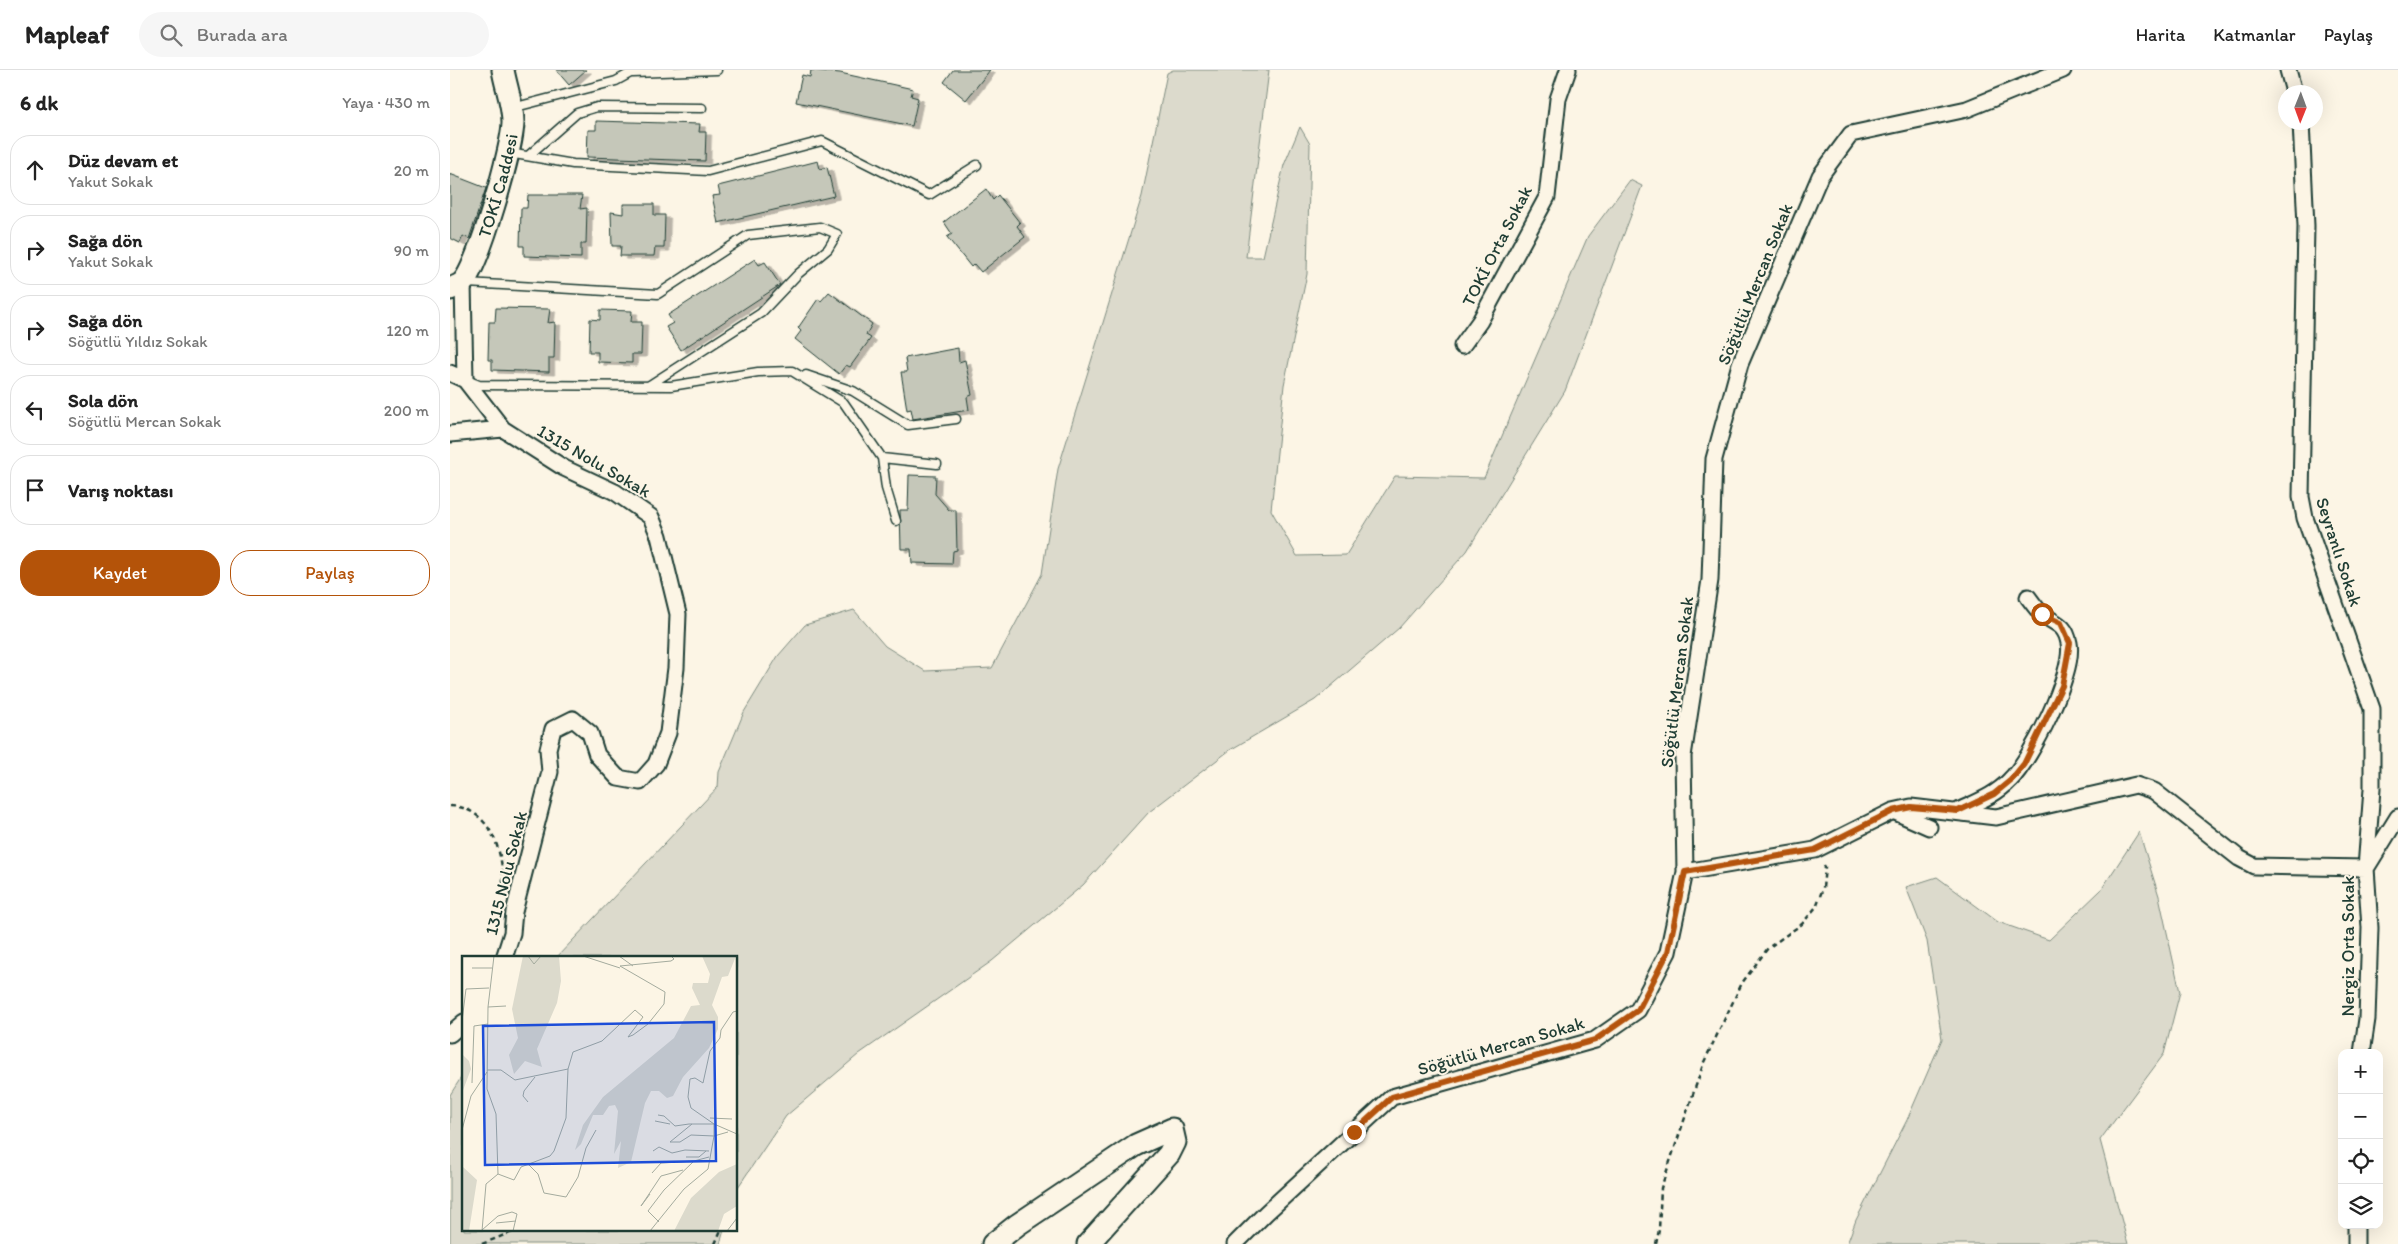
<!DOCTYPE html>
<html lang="tr">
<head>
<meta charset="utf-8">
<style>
  body { margin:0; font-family:Itim,sans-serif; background:#f6f6f6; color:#222 }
  .controls { position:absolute; right:15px; bottom:15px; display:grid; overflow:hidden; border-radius:10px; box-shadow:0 5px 20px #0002 }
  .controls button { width:45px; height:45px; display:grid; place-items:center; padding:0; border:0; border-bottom:1px solid #e0e0e0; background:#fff; color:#222; font:25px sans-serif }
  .compass { position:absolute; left:1828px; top:15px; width:45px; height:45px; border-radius:50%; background:#fff; box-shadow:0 5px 20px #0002; rotate:181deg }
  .stop { position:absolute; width:15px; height:15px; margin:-11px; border:4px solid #b45309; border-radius:50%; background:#fff }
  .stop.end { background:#b45309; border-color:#fff; box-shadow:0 1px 5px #0008 }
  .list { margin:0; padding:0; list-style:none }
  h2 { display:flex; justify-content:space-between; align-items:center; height:65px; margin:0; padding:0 20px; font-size:21px }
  h2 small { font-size:16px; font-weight:400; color:#767676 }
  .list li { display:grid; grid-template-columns:32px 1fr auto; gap:15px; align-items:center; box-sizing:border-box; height:70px; margin:0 10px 10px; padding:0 10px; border:1px solid #e0e0e0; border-radius:20px }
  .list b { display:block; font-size:19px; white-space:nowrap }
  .list p { margin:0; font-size:16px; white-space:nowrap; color:#767676 }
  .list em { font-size:16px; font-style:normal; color:#767676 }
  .actions { display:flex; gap:10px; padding:15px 20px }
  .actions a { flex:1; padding:11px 0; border:1px solid #b45309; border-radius:20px; text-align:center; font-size:18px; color:#b45309 }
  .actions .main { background:#b45309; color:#fff }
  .icon { flex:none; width:28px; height:28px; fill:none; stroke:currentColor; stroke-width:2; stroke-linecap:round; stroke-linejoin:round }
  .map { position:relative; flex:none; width:1948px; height:1174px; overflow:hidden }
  header { display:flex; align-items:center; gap:30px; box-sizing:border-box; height:70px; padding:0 25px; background:#fff; border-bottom:1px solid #e0e0e0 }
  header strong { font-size:24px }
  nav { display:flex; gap:28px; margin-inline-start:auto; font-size:18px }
  .search { width:350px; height:45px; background:#f6f6f6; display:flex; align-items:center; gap:12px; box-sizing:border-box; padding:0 18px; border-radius:28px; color:#767676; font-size:19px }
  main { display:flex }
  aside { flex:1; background:#fff }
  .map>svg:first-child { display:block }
  .green { fill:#dcdacc; stroke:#7e8c80 }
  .building { fill:#c5c7b9; stroke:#1f3d34; filter:url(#shadow) }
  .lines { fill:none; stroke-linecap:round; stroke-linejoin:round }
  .lane-casing { stroke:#1f3d34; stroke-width:11 }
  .street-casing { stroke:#1f3d34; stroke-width:19 }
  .secondary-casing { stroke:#1f3d34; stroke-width:25 }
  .path { stroke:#1f3d34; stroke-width:2.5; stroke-dasharray:5 4; stroke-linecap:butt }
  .lane { stroke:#fcf5e5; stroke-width:8 }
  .street { stroke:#fcf5e5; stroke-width:15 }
  .secondary { stroke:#fcf5e5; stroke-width:21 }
  .route { stroke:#b45309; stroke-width:6 }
  .labels { text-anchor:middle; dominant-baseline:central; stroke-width:4; stroke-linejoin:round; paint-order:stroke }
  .street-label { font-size:18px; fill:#1f3d34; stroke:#fcf5e5 }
  .inset-road { fill:none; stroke:#a4ab9e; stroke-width:1 }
  .view { fill:#1d4ed8; fill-opacity:0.15; stroke:#1d4ed8; stroke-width:2.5 }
  .inset-edge { fill:none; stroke:#1f3d34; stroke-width:2.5 }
</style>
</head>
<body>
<header>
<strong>Mapleaf</strong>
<div class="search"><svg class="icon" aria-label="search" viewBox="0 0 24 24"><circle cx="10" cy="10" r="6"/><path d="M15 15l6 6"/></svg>Burada ara</div>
<nav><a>Harita</a><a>Katmanlar</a><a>Paylaş</a></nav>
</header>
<main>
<aside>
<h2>6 dk<small>Yaya · 430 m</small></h2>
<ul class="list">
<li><svg class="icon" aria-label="ahead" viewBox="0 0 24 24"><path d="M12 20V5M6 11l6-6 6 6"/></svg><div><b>Düz devam et</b><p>Yakut Sokak</p></div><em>20 m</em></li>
<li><svg class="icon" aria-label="right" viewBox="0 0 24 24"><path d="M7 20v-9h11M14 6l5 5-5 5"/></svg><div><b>Sağa dön</b><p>Yakut Sokak</p></div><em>90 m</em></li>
<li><svg class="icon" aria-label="right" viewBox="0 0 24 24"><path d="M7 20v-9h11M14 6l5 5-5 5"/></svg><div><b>Sağa dön</b><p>Söğütlü Yıldız Sokak</p></div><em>120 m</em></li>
<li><svg class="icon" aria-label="left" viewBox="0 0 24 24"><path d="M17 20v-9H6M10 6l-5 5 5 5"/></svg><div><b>Sola dön</b><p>Söğütlü Mercan Sokak</p></div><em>200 m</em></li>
<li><svg class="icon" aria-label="arrive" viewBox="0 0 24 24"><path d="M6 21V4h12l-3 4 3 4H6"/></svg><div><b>Varış noktası</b></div></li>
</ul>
<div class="actions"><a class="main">Kaydet</a><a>Paylaş</a></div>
</aside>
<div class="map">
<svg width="1948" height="1174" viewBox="0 0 1948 1174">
  <defs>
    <filter id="shadow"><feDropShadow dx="5.5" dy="3" stdDeviation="0" flood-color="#0004"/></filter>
  </defs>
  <rect width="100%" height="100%" fill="#fcf5e5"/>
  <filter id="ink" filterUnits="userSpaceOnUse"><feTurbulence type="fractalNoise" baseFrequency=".02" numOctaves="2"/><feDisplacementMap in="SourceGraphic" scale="10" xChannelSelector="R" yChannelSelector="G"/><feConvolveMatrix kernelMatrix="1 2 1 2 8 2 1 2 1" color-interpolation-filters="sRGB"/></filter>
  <g filter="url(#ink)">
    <path class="green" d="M723 0H819L796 187H813L834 95 850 57 860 74 857 204 834 315 821 440 847 486 896 485 945 406 1034 408 1138 166 1180 110 1192 116 1115 321 1017 481 949 558 865 630 780 680 699 742 633 815 542 891 409 984 336 1046 286 1120V888H106L268 717 269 702 294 642 328 586 355 555 404 540 435 576 475 601 542 598 592 504 608 399 692 126 717 3Z
      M1689 762 1709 826 1730 922 1714 984 1650 1070 1678 1174H1397L1406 1150 1457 1050 1492 969 1477 871 1456 817 1487 807 1548 852 1599 870 1651 820Z
      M14 1003V1160H274L270 1174H0V1025Z"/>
    <path class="building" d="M106 0H136L119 15Z
      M361 0 390 3 463 19 461 26 468 28 462 56 346 32 352 5 360 7Z
      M503 0H540L516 30 494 12Z
      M146 51 250 54 249 62H256L255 91 137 87 138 60H146Z
      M368 91 370 99 377 97 384 126 268 153 262 126 270 125 268 116Z
      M0 104 36 118 19 169 13 166 10 173 0 168Z
      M536 119 543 130 548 125 570 153 567 156 575 167 531 202 524 194 521 197 497 167 502 164 494 152Z
      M78 125H132L130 139 137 138 136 174H131V188L74 186V176H70L71 138H77Z
      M173 134H204V145H215L214 178H205L204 186H170L171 176H162L161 142 173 144Z
      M305 189 309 195 315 192 330 215 231 280 216 257 223 253 218 245Z
      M379 222 422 254 416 265 421 268 400 297 396 295 389 304 345 269 351 261 348 258 368 229 371 231Z
      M46 238 100 239 98 253 105 252 104 288H99V302L42 300V290H38L39 252H45Z
      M150 240 182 241 181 252H192L191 284H182V293L148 292V282H139L140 249 150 250Z
      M508 278 509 292 515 290 522 325 517 327 519 340 463 349 461 339 457 340 451 302H457L455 288Z
      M459 405 486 406 485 424 499 440H506L507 480 503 481 502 494 462 493 461 479H451L450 440H458Z"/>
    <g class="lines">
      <defs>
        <path id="lane" d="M183 3 267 0
          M62 38 166 11 186 0
          M59 83 123 94 258 101 372 71 479 125 527 95
          M78 86 127 43 147 37 252 38
          M16 213 208 224 298 165 370 157 387 164 378 179 348 204 311 243 198 316
          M356 305 403 321 458 355 506 349
          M19 311 29 315 221 316 308 302 342 301 394 333 432 388 487 394
          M432 388 436 418 446 451"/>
        <path id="street" d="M1838 0 1844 22
          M1851 52 1856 156 1851 427 1855 448 1922 639V719L1916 798 1920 858 1917 949 1912 983
          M13 213 15 310
          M1012 276 1030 251 1097 127 1108 29 1118 0
          M0 303 15 310 53 359 114 398 165 422 201 447 209 466 228 544 226 598 218 663 206 694 190 712 168 708 147 685 140 663 123 649 103 659 98 679 100 702 64 842 62 863 54 888
          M0 364 53 359
          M1443 741 1479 757
          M1508 741C1527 732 1546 725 1560 710 1581 690 1625 602 1619 573 1615 553 1605 554 1592 544 1587 540 1582 532 1578 527
          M1917 797 1948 747
          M1235 802 1365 780 1443 741 1461 737 1546 747 1686 715 1704 721 1789 788 1804 796 1916 798
          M0 964 14 952
          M1906 1155V1174
          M785 1174 816 1143 942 1027 1145 970 1188 940 1218 882 1235 802 1233 686 1260 510 1264 389 1290 294 1370 106 1401 64 1517 39 1613 0"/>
        <g id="secondary">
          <path id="s1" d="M0 219C4 217 10 215 13 212 29 195 63 77 63 52 63 35 56 17 53 0"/>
          <path d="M543 1174 567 1155 686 1075 722 1059 725 1072 719 1084 638 1174"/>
        </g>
      </defs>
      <use href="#lane" class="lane-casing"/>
      <use href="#street" class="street-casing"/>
      <use href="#secondary" class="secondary-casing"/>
      <path class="path" d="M0 736C41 737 54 784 53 817
        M32 1174 67 1160
        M265 1174 271 1160
        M1206 1174 1209 1160 1211 1118 1254 992 1292 913 1318 878 1352 854 1366 837 1373 818 1375 797 1372 792"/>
      <use href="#lane" class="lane"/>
      <use href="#street" class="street"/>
      <use href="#secondary" class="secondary"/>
    </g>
  </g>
  <g class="lines" filter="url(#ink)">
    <path class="route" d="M904 1062 942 1027 1145 970 1188 940 1218 882 1235 802 1365 780 1443 741 1461 737 1508 741 1544 724 1561 710 1574 694 1612 616 1620 573 1611 553 1592 544"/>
  </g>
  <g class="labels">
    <g class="street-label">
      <text stroke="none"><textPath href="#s1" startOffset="118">TOKİ Caddesi</textPath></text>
      <text transform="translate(1047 176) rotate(-63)">TOKİ Orta Sokak</text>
      <text transform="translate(1305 214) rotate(-68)">Söğütlü Mercan Sokak</text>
      <text transform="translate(144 391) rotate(30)">1315 Nolu Sokak</text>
      <text transform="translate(1889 482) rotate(72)">Seyranlı Sokak</text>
      <text transform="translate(1227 612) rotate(-83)">Söğütlü Mercan Sokak</text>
      <text transform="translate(56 803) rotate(-76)">1315 Nolu Sokak</text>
      <text transform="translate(1898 876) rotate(-90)">Nergiz Orta Sokak</text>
      <text transform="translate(1051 976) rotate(-16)">Söğütlü Mercan Sokak</text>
    </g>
  </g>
  <g transform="translate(12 886)">
    <rect width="275" height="275" fill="#fcf5e5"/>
    <path d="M61 0H97L99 25 95 47 75 93 80 111 63 105 52 118 47 99 56 82 50 53ZM240 0H274L266 20 260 21 250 49 256 61V73L247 92 221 121 211 140 205 142 197 135H189L183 147 169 206 156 212 159 185 152 198 156 155 153 149 147 150 141 159H131L119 188 113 194 121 169 141 141 212 82 229 50 238 49 230 32 231 27H246L248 18ZM0 98 7 105 9 113 0 137ZM275 208V250L262 258 256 275H212L229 242 257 216ZM1 211 15 224 7 275H0Z" fill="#dcdacc"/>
    <path class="inset-road" d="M32 0 26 51 25 133 34 158 36 218M66 0 72 8 79 0M121 0 158 12M157 0 171 10M10 12H30M26 51 44 50M275 55 271 56 259 74 258 82 248 95 241 127 233 122 228 123 226 141 229 152 252 168 275 178M0 65 4 33 27 32M25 114H39L53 124 106 113M10 127 12 70 26 68M66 146 61 140 62 135 73 121M196 159 202 160 213 170 227 168H252V180L229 179 218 186H208L230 168M248 162 270 163M193 165 208 168M0 174 9 140 25 116M191 195 197 191 210 197 223 194 247 195M224 201H237L244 195M66 208 76 218 82 237 104 241 116 221 124 192 134 174M190 217 199 207 232 205M179 250 199 220 221 214M179 250 188 238M197 266 186 255 202 234 232 205 247 201M34 267 54 265M20 274 36 260 50 256 55 258 51 275M20 275 24 228 36 218 52 224 59 211 88 200 92 195 104 162 106 113 111 96 140 85 173 54 181 61 166 81 171 79 186 68 202 48 203 36 158 10 209 5 212 3 209 0M188 275 222 233 246 213 252 180 266 176M265 275 275 262"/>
    <path class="view" d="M252 66 254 205 23 209 21 70Z"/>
    <rect width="275" height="275" class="inset-edge"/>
  </g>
</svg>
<div class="controls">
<button>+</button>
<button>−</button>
<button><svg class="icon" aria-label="locate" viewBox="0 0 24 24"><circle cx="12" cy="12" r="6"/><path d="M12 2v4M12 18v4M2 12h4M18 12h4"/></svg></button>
<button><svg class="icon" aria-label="layers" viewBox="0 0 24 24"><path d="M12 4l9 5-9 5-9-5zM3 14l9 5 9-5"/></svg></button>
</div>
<svg class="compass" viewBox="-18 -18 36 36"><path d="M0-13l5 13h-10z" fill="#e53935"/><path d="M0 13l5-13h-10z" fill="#767676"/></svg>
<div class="stop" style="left:1592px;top:544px"></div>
<div class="stop end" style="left:904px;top:1062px"></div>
</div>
</main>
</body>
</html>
